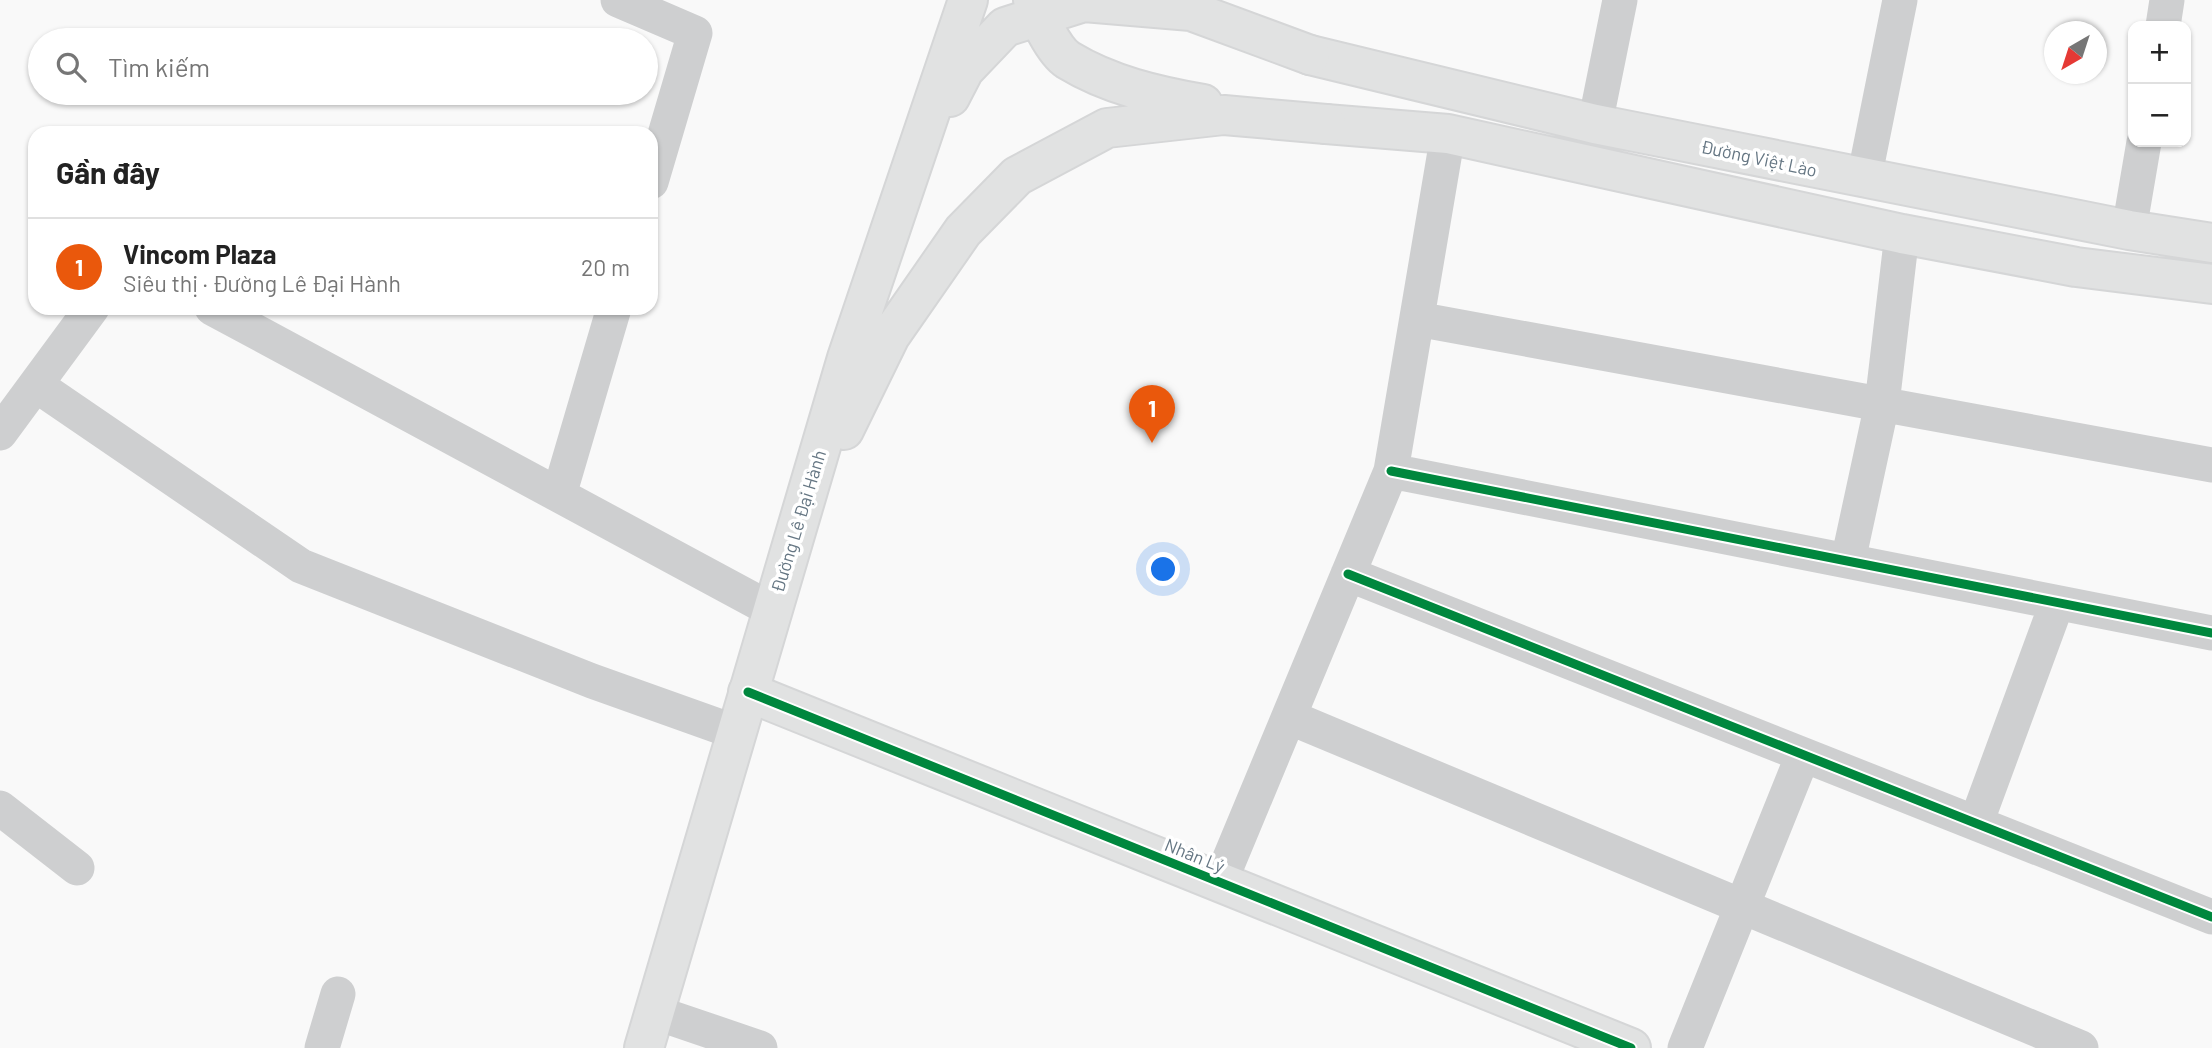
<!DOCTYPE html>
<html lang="vi">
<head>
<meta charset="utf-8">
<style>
  body { margin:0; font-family:Barlow,sans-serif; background:#f2f2f2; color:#222 }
  .controls { position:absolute; right:21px; top:21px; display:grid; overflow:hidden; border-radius:14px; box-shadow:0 2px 5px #0004 }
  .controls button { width:63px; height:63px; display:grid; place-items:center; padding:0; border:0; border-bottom:2px solid #e0e0e0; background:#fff; color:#222; font:35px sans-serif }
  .compass { position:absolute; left:2044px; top:21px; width:63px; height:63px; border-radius:50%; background:#fff; box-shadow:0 2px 5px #0004; rotate:219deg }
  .you { position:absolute; left:1164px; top:570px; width:24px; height:24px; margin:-18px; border:5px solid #fff; border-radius:50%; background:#1a73e8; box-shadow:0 0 0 10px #1a73e833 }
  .badge { display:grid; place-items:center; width:46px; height:46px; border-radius:50%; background:#ea580c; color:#fff; font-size:23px; font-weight:700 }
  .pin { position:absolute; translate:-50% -58px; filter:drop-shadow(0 2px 4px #0008) }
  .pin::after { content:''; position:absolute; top:37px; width:24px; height:21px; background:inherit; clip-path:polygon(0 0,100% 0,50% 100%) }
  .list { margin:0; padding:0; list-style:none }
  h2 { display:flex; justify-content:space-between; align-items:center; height:91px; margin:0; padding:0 28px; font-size:30px }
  h2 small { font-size:23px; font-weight:400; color:#767676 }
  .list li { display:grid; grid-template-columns:46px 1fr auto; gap:21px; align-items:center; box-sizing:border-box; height:98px; padding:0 28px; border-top:2px solid #e0e0e0 }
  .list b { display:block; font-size:26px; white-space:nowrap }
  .list p { margin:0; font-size:23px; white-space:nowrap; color:#767676 }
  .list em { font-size:23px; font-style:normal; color:#767676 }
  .icon { flex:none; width:38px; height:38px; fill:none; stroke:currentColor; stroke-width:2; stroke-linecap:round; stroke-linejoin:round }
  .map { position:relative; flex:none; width:2212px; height:1048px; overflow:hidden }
  .search { position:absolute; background:#fff; box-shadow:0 2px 5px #0004; left:28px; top:28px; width:630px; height:77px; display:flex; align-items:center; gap:18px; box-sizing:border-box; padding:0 24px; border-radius:38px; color:#767676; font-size:26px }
  .panel { position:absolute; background:#fff; box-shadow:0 2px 5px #0004; left:28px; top:126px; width:630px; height:189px; border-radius:21px }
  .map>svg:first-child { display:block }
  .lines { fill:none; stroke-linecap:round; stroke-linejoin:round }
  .secondary-casing { stroke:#d5d6d7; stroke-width:42 }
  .primary-casing { stroke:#d5d6d7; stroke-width:42 }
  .street { stroke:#cecfd0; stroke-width:35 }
  .secondary { stroke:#e1e2e2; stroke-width:38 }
  .primary { stroke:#e1e2e2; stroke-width:38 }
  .cycleway-casing { stroke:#fff; stroke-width:13 }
  .cycleway { stroke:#00873e; stroke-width:9 }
  .labels { text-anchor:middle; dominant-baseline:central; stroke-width:7; stroke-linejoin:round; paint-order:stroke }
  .street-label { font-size:18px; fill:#657683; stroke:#fff }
</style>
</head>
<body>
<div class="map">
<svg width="2212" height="1048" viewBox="0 0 2212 1048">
  <rect width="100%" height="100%" fill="#f9f9f9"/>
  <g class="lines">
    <defs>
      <path id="secondary" d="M1310 55 1595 124 2129 230 2212 243
        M1326 124 1448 134 1902 234 2076 267 2212 284
        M748 692 1631 1048"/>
      <path id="primary" d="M1033 0C1037 16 1054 51 1068 60 1109 85 1157 96 1203 104
        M950 97 964 70 1005 27 1084 2 1191 11 1310 55
        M844 430 890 336 963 231 1017 176 1107 128 1224 115 1326 124
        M644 1048 847 358 968 0"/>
    </defs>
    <use href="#secondary" class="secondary-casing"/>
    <use href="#primary" class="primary-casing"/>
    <path class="street" d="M618 0 695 33 651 182
      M2163 26 2167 0
      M1595 124 1620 0
      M1864 179 1900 0
      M2129 230 2144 142
      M212 308 772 610
      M1417 319 2212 465
      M36 385 301 566 592 681 735 732
      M0 433 92 308
      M1391 471 2212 633
      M559 495 614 308
      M1848 561 1882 404 1902 234
      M1348 574 2212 917
      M1289 717 2081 1048
      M0 808 77 868
      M1976 823 2057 603
      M1220 882 1391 471 1448 134
      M654 1012 760 1048
      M322 1048 338 994
      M1685 1048 1803 755"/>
    <use href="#secondary" class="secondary"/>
    <use href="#primary" class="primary"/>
    <defs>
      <path id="cycleway" d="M1391 471 2212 633
        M1348 574 2212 917
        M748 692 1631 1048"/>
    </defs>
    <use href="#cycleway" class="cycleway-casing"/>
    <use href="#cycleway" class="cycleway"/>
  </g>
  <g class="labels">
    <g class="street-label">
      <text transform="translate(1759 158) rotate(12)">Đường Việt Lào</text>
      <text transform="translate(798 521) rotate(-73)">Đường Lê Đại Hành</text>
      <text transform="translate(1195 855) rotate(22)">Nhân Lý</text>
    </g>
  </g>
</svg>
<div class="controls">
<button>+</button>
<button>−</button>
</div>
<svg class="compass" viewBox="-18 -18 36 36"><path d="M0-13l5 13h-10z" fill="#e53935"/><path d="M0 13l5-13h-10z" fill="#767676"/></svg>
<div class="you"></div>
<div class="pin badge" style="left:1152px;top:443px">1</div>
<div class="search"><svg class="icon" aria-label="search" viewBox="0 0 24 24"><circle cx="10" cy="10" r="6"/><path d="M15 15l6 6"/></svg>Tìm kiếm</div>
<section class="panel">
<h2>Gần đây<small></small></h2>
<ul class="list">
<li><span class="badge">1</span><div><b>Vincom Plaza</b><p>Siêu thị · Đường Lê Đại Hành</p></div><em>20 m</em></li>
</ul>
</section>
</div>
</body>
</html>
